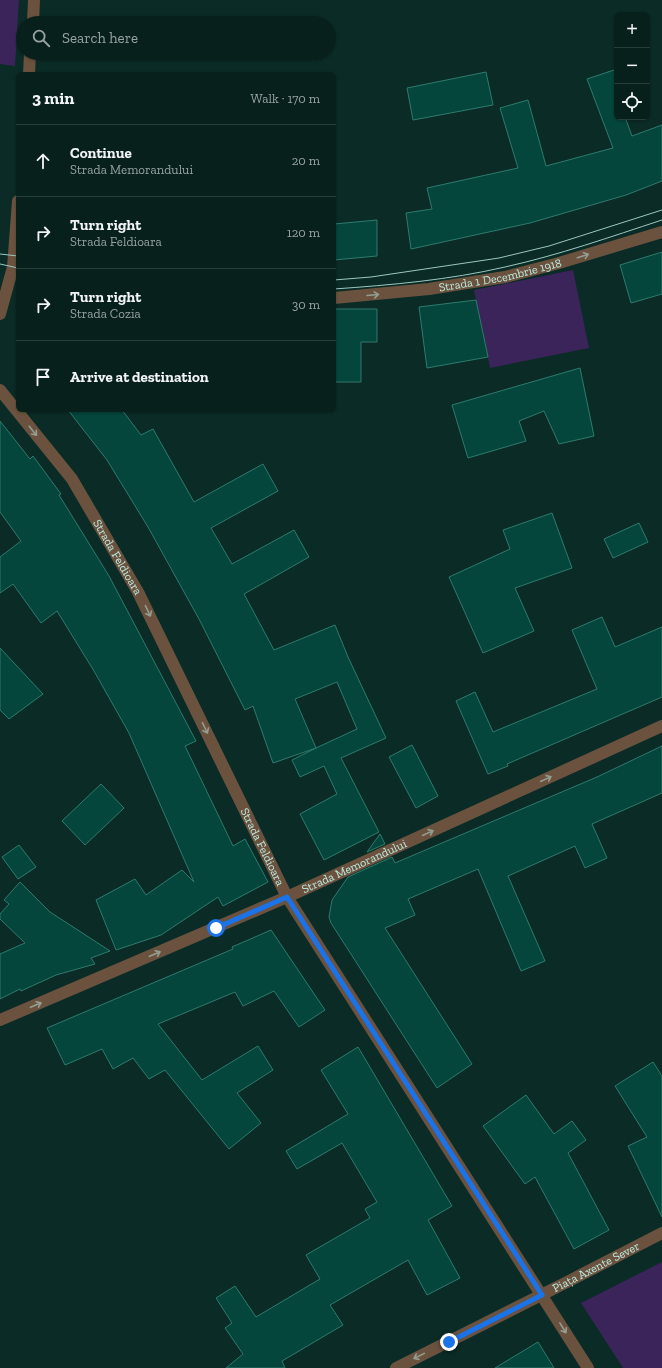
<!DOCTYPE html>
<html lang="en">
<head>
<meta charset="utf-8">
<style>
  body { margin:0; font-family:"Zilla Slab",serif; background:#162d29; color:#f1f3f6 }
  .controls { position:absolute; right:12px; top:12px; display:grid; overflow:hidden; border-radius:6px; box-shadow:0 1px 3px #0004 }
  .controls button { width:36px; height:36px; display:grid; place-items:center; padding:0; border:0; border-bottom:1px solid #293e3b; background:#08201c; color:#f1f3f6; font:20px sans-serif }
  .stop { position:absolute; width:12px; height:12px; margin:-9px; border:3px solid #1a73e8; border-radius:50%; background:#fff }
  .stop.end { background:#1a73e8; border-color:#fff; box-shadow:0 1px 4px #0008 }
  .list { margin:0; padding:0; list-style:none }
  h2 { display:flex; justify-content:space-between; align-items:center; height:52px; margin:0; padding:0 16px; font-size:17px }
  h2 small { font-size:13px; font-weight:400; color:#98a3a3 }
  .list li { display:grid; grid-template-columns:26px 1fr auto; gap:12px; align-items:center; box-sizing:border-box; height:72px; padding:0 16px; border-top:1px solid #293e3b }
  .list b { display:block; font-size:15px; white-space:nowrap }
  .list p { margin:0; font-size:13px; white-space:nowrap; color:#98a3a3 }
  .list em { font-size:13px; font-style:normal; color:#98a3a3 }
  .icon { flex:none; width:22px; height:22px; fill:none; stroke:currentColor; stroke-width:2; stroke-linecap:round; stroke-linejoin:round }
  .map { position:relative; flex:none; width:662px; height:1368px; overflow:hidden }
  .search { position:absolute; background:#08201c; box-shadow:0 1px 3px #0004; left:16px; top:16px; width:320px; height:44px; display:flex; align-items:center; gap:10px; box-sizing:border-box; padding:0 14px; border-radius:22px; color:#98a3a3; font-size:15px }
  .panel { position:absolute; background:#08201c; box-shadow:0 1px 3px #0004; left:16px; top:72px; width:320px; height:340px; border-radius:6px }
  .map>svg:first-child { display:block }
  .green { fill:#3a245a }
  .building { fill:#04453c; stroke:#2e7b6e; fill-rule:evenodd }
  .lines { fill:none; stroke-linecap:round; stroke-linejoin:round }
  .minor { stroke:#6a523e; stroke-width:12 }
  .tram { stroke:#9cc8bf; stroke-width:1 }
  .oneway { stroke:#949e90 }
  .route { stroke:#1a73e8; stroke-width:5 }
  .labels { text-anchor:middle; dominant-baseline:central; stroke-width:3.5; stroke-linejoin:round; paint-order:stroke }
  .street-label { font-size:12px; fill:#bdebe1; stroke:#00120e }
</style>
</head>
<body>
<div class="map">
<svg width="662" height="1368" viewBox="0 0 662 1368">
  <rect width="100%" height="100%" fill="#0b2b26"/>
  <path class="green" d="M0 0H19L15 66 0 64Z
    M573 270 589 348 490 368 474 290Z
    M662 1262V1368H623L581 1303Z"/>
  <path class="building" d="M617 69V117H625L632 136 662 125V181L626 195 530 223 411 249 406 213 432 209 427 188 518 168 500 108 528 100 546 166 613 148 587 79Z
    M486 72 493 105 413 120 407 88Z
    M377 220V256L334 260V224Z
    M662 252V294L631 303 620 265Z
    M476 300 488 357 427 368 419 307Z
    M334 309H377V342H361V382H334Z
    M580 368 594 436 559 444 544 411 519 421 526 441 468 458 452 405Z
    M68 410H122L141 435 153 429 194 502 263 464 278 491 211 528 232 564 294 530 309 557 244 594 274 650 335 625 348 657 386 738 341 758 379 832 324 860 300 814 337 794 324 766 300 777 292 760 316 748 273 763 253 706 245 710 199 619 148 527 107 460ZM337 682 357 729 316 748 295 699Z
    M0 421 30 459 33 456 61 494 59 495 109 576 196 741 185 746 233 846 245 839 268 882 223 906 218 897 161 935 116 950 96 900 135 879 146 895 182 870 194 882 129 733 94 671 57 611 41 623 13 584 0 593V557L21 541 0 512Z
    M552 513 572 568 515 588 534 631 483 653 449 577 510 549 503 530Z
    M639 523 648 542 613 558 604 539Z
    M602 617 615 647 662 627V697L507 764 508 766 488 774 456 701 475 692 493 732 597 689 572 630Z
    M0 648 43 694 9 719 0 710Z
    M412 745 438 796 416 808 389 757Z
    M662 746V793L592 824 607 858 585 868 575 846 508 876 545 961 521 971 478 869 408 899 415 915 385 928 472 1064 437 1088 331 923 329 917 332 900 348 877 392 857 395 863 597 777Z
    M101 784 124 808 85 845 62 821Z
    M380 834 385 844 367 852Z
    M19 845 36 867 18 879 2 857Z
    M20 882 50 912 110 951 91 958 95 964 56 975 21 991 20 989 0 999V954L25 943 0 919V914L9 904 4 900Z
    M271 930 325 1010 299 1027 274 991 243 1006 235 992 158 1024 202 1080 258 1046 273 1070 237 1093 261 1123 229 1149 165 1070 149 1079 133 1058 113 1069 102 1049 65 1065 47 1028 233 949 232 947Z
    M358 1047 452 1206 428 1220 460 1278 427 1295 408 1260 330 1305 343 1325 282 1361 285 1368H226L243 1354 225 1328 232 1323 216 1298 235 1286 256 1317 320 1279 306 1255 370 1218 365 1209 377 1202 342 1143 297 1169 286 1151 348 1114 321 1070Z
    M653 1062 662 1076V1217L628 1146 647 1137 615 1086Z
    M526 1095 554 1134 572 1121 586 1140 568 1153 609 1230 574 1249 535 1177 525 1184 483 1126Z
    M538 1342 554 1368H495Z"/>
  <g class="lines">
    <g class="minor">
      <path d="M33 23 34 0"/>
      <path d="M29 74 30 53"/>
      <path id="s1" d="M334 298 429 289 505 277 559 263 662 232"/>
      <path d="M0 314 13 267 18 201"/>
      <path id="s2" d="M0 390 72 479 138 592 287 897 588 1368"/>
      <path id="s3" d="M0 1020 287 897 662 726"/>
      <path id="s4" d="M396 1368 569 1281 662 1233"/>
    </g>
    <path class="tram" d="M0 254 18 256
      M0 264 18 268
      M334 280 371 277 499 258 549 246 662 210
      M334 289C391 285 449 280 505 267 559 255 610 237 662 220"/>
  </g>
  <defs><path id="oneway-shaft" d="M-6 0H5M1.5-3L5.5 0L1.5 3" fill="none" stroke-width="1.6" stroke-linecap="round" stroke-linejoin="round"/></defs>
  <g class="oneway">
    <use href="#oneway-shaft" transform="translate(583 256) rotate(-18)"/>
    <use href="#oneway-shaft" transform="translate(373 295) rotate(-5)"/>
    <use href="#oneway-shaft" transform="translate(33 431) rotate(51)"/>
    <use href="#oneway-shaft" transform="translate(148 611) rotate(64)"/>
    <use href="#oneway-shaft" transform="translate(205 728) rotate(64)"/>
    <use href="#oneway-shaft" transform="translate(546 779) rotate(-25)"/>
    <use href="#oneway-shaft" transform="translate(428 833) rotate(-25)"/>
    <use href="#oneway-shaft" transform="translate(155 954) rotate(-23)"/>
    <use href="#oneway-shaft" transform="translate(36 1005) rotate(-23)"/>
    <use href="#oneway-shaft" transform="translate(563 1328) rotate(58)"/>
    <use href="#oneway-shaft" transform="translate(419 1356) rotate(154)"/>
  </g>
  <g class="lines">
    <path class="route" d="M216 928 287 897 542 1295 449 1342"/>
  </g>
  <g class="labels">
    <g class="street-label">
      <text stroke="none"><textPath href="#s1" startOffset="168">Strada 1 Decembrie 1918</textPath></text>
      <text stroke="none"><textPath href="#s2" startOffset="205">Strada Feldioara</textPath></text>
      <text stroke="none"><textPath href="#s2" startOffset="529">Strada Feldioara</textPath></text>
      <text stroke="none"><textPath href="#s3" startOffset="386">Strada Memorandului</textPath></text>
      <text stroke="none"><textPath href="#s4" startOffset="224">Piața Axente Sever</textPath></text>
    </g>
  </g>
</svg>
<div class="controls">
<button>+</button>
<button>−</button>
<button><svg class="icon" aria-label="locate" viewBox="0 0 24 24"><circle cx="12" cy="12" r="6"/><path d="M12 2v4M12 18v4M2 12h4M18 12h4"/></svg></button>
</div>
<div class="stop" style="left:216px;top:928px"></div>
<div class="stop end" style="left:449px;top:1342px"></div>
<div class="search"><svg class="icon" aria-label="search" viewBox="0 0 24 24"><circle cx="10" cy="10" r="6"/><path d="M15 15l6 6"/></svg>Search here</div>
<section class="panel">
<h2>3 min<small>Walk · 170 m</small></h2>
<ul class="list">
<li><svg class="icon" aria-label="ahead" viewBox="0 0 24 24"><path d="M12 20V5M6 11l6-6 6 6"/></svg><div><b>Continue</b><p>Strada Memorandului</p></div><em>20 m</em></li>
<li><svg class="icon" aria-label="right" viewBox="0 0 24 24"><path d="M7 20v-9h11M14 6l5 5-5 5"/></svg><div><b>Turn right</b><p>Strada Feldioara</p></div><em>120 m</em></li>
<li><svg class="icon" aria-label="right" viewBox="0 0 24 24"><path d="M7 20v-9h11M14 6l5 5-5 5"/></svg><div><b>Turn right</b><p>Strada Cozia</p></div><em>30 m</em></li>
<li><svg class="icon" aria-label="arrive" viewBox="0 0 24 24"><path d="M6 21V4h12l-3 4 3 4H6"/></svg><div><b>Arrive at destination</b></div></li>
</ul>
</section>
</div>
</body>
</html>
